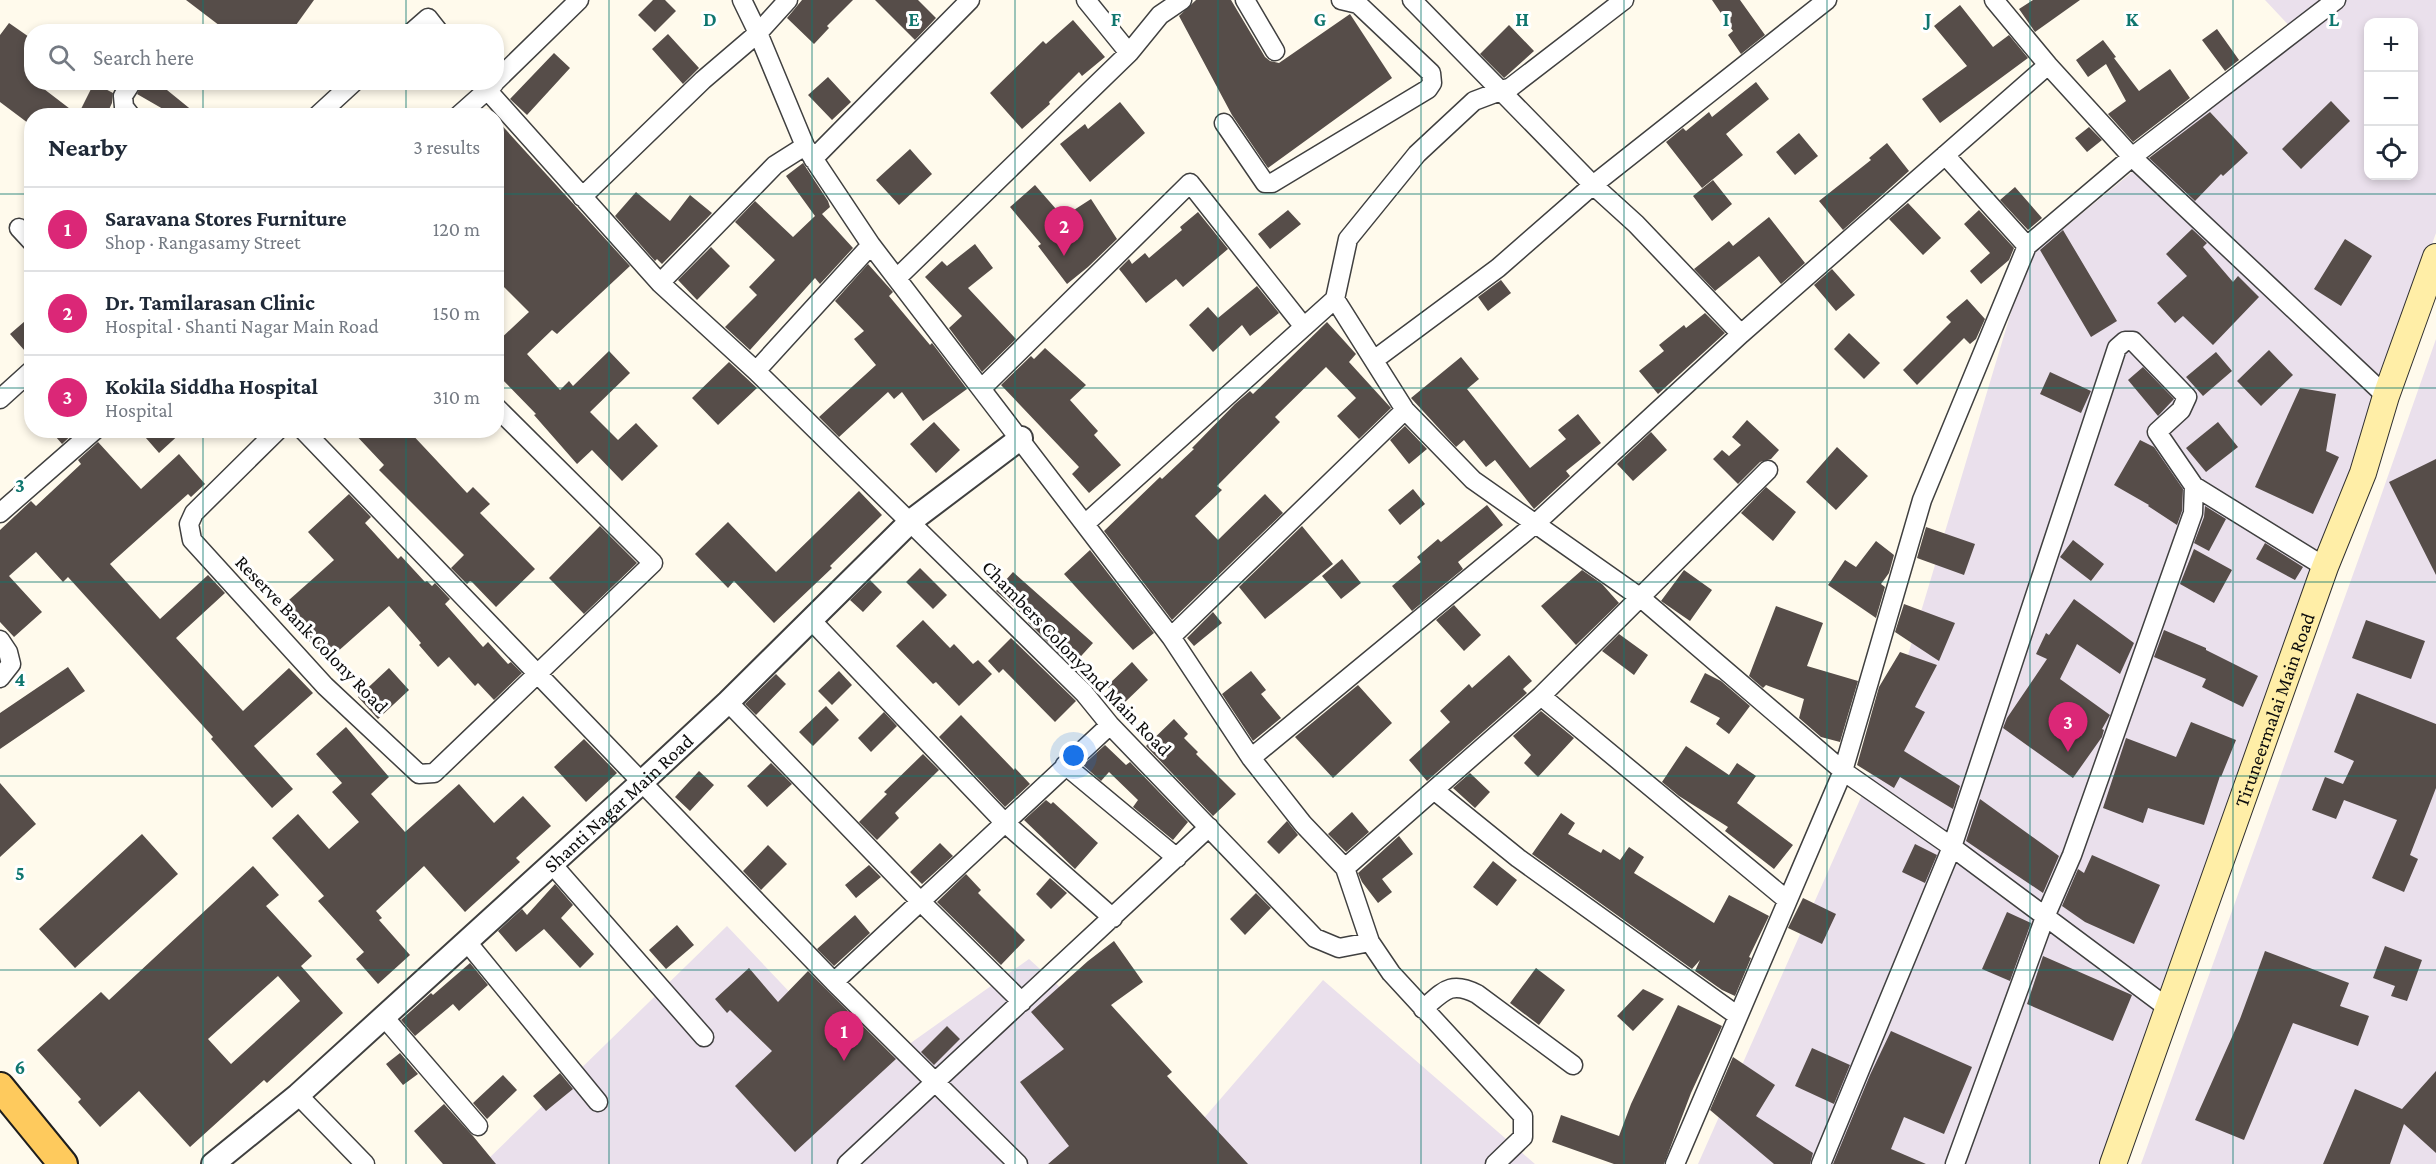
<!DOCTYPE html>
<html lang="en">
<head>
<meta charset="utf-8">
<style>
  body { margin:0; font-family:"Crimson Pro",serif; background:#f6f6f7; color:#1f2937 }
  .controls { position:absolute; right:18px; top:18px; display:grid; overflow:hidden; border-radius:12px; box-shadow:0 3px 9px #0003 }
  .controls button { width:54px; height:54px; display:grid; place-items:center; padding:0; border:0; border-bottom:2px solid #e0e1e3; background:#fff; color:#1f2937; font:30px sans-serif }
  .you { position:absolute; left:1074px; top:756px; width:21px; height:21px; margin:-15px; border:4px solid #fff; border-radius:50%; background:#1a73e8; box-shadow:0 0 0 9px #1a73e833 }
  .badge { display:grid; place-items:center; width:39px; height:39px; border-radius:50%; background:#db2777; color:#fff; font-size:20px; font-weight:700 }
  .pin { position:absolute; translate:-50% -50px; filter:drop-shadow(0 2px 3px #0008) }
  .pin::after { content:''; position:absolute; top:32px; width:21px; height:18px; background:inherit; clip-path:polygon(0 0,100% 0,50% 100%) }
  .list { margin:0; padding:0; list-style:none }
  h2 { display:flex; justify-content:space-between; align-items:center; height:78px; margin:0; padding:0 24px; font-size:26px }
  h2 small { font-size:20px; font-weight:400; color:#747a83 }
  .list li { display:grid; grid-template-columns:39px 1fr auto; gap:18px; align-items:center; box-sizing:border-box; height:84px; padding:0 24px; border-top:2px solid #e0e1e3 }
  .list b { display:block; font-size:22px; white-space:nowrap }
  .list p { margin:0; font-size:20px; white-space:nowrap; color:#747a83 }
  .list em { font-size:20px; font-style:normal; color:#747a83 }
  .icon { flex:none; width:33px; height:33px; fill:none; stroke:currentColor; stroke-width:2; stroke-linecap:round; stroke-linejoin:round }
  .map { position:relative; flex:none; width:2436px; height:1164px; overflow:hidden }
  .search { position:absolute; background:#fff; box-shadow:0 3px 9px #0003; left:24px; top:24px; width:480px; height:66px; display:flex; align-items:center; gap:15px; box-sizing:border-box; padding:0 21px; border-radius:24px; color:#747a83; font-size:22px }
  .panel { position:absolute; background:#fff; box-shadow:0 3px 9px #0003; left:24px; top:108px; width:480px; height:330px; border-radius:24px }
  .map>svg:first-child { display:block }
  .industrial { fill:#eae0ec; fill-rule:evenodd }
  .building { fill:#564d49; fill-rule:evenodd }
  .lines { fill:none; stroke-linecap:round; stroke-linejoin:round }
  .minor-casing { stroke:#404040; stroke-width:21 }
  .tertiary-casing { stroke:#404040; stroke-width:26 }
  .secondary-casing { stroke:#2f2f2f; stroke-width:28 }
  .primary-casing { stroke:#1e1e1e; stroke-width:32 }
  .minor { stroke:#fff; stroke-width:18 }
  .tertiary { stroke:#fff; stroke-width:22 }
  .secondary { stroke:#ffeea7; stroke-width:26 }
  .primary { stroke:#feca5d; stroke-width:28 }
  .grid { fill:none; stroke:#0f766e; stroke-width:1.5; stroke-opacity:0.55 }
  .labels { text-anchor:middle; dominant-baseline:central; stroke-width:6; stroke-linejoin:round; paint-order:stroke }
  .street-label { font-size:20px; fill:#0d0d0d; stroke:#fff }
  .grid-label { font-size:20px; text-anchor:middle; font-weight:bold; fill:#0f766e; stroke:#fff; stroke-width:6; stroke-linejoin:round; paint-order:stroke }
</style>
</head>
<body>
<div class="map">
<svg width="2436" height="1164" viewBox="0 0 2436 1164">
  <rect width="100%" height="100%" fill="#fffaec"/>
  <path class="industrial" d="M2265 0H2436V233L2099 1164H1698L1874 768 2027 259 2298 35ZM2368 22H2414V176H2368Z
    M2436 339V1164H2141L2369 530Z
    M727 926 867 1074 1029 959 1204 1118 1323 980 1535 1164H483Z"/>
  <path class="building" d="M186 0H314L291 32H228Z
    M653 0H665L676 11 655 32 638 15Z
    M802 0H853L827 26 829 28 814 44 787 18Z
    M875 0H918L936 18 915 40Z
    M1196 0H1231L1265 57 1270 61 1279 63 1350 14 1392 78 1268 168 1232 115 1179 16Z
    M1712 0H1740L1765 35 1741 54 1728 35 1733 31Z
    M2033 0H2080L2035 32 2019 9Z
    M1960 5 1993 47 2009 35 2028 58 1940 123 1922 99 1967 66 1934 26Z
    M1073 20 1105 57 1082 76 1079 72 1049 102 1050 104 1022 129 990 93 1043 41 1046 44Z
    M9 23 32 39V82H49L44 89 78 115 94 83 113 93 112 103 106 116H32V126L0 102V35Z
    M1509 25 1534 51 1504 78 1480 54Z
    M2217 29 2239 60 2225 71 2202 40Z
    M668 34 699 68 683 84 652 49Z
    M2103 40 2116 57 2114 58 2139 91 2170 69 2190 98 2133 142 2108 114 2126 101 2106 64 2088 77 2076 60Z
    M554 53 570 68 527 115 510 99Z
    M828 77 851 102 832 120 808 95Z
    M143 82H154L167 90 199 116H158L163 109 137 94Z
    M1756 82 1769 99 1726 134 1743 155 1702 188 1666 142 1683 128 1686 131 1709 112 1712 117Z
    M2331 101 2350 121 2301 169 2282 149Z
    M1120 102 1145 133 1090 182 1060 144 1085 124 1088 129Z
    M2210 112 2248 153 2223 176 2221 174 2195 201 2149 158Z
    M496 119 630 266 557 334 552 330 527 354 560 390 569 381 573 386 609 351 630 373 590 412 618 440 636 423 658 446 622 481 592 450 577 464 534 415 536 414 496 373V343L529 312 496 279Z
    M2089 127 2102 140 2087 152 2075 138Z
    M1799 133 1818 156 1795 175 1776 152Z
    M1887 143 1909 171 1843 230 1819 201 1871 160 1869 158Z
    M910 149 932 174 899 205 876 180Z
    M803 163 828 201 830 207 822 214 853 248 820 284 815 278 750 350 725 327 757 295 749 287 775 260 735 222 755 201 793 237 815 216 786 176Z
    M1713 180 1732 204 1712 221 1693 196Z
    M1035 185 1063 217 1091 199 1117 239 1088 267 1067 284 1038 246 1041 244 1010 207Z
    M2015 187 2042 218 2028 230 2000 200Z
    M636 192 670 221 690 195 712 213 662 264 657 259 655 261 615 216Z
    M1908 203 1941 238 1923 255 1889 219Z
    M1288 210 1301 224 1270 249 1258 234Z
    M1979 210 2014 248 2009 260 1981 284 1970 271 1990 253 1964 224Z
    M1198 212 1228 249 1183 287 1176 279 1146 303 1119 269 1129 259 1132 264 1145 253 1149 258 1182 230 1180 227Z
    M1769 217 1805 263 1781 284 1759 256 1715 291 1694 269 1729 241 1733 246Z
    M2192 229 2207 243 2203 247 2233 282 2238 276 2259 297 2213 345 2183 316 2175 323 2157 303 2187 276 2166 254Z
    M2063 230 2117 321 2091 337 2040 250Z
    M2345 239 2372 256 2341 306 2314 289Z
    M975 244 993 268 968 288 1016 339 982 372 949 328 962 316 925 277 942 261 947 266Z
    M711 247 730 266 697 300 678 280Z
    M868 264 893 292 889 296 930 345 932 343 967 389 923 421 902 392 894 399 888 392 839 437 819 417 876 365 854 339 864 331 835 301Z
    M1832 269 1855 295 1836 311 1814 285Z
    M1501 280 1511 293 1488 311 1478 297Z
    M1257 286 1279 313 1250 336 1242 325 1213 352 1189 325 1208 307 1218 318Z
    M1967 299 1985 319 1976 339 1970 344 1964 338 1917 385 1903 370 1951 322 1946 317Z
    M1705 313 1725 333 1658 394 1639 371 1664 351 1659 345 1684 325 1686 328Z
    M32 315V359L10 334Z
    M1327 322 1356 354 1349 362 1391 408 1359 439 1337 416 1356 398 1326 367 1275 417 1280 422 1217 486 1222 490 1195 516 1218 540 1265 494 1283 513 1172 620 1104 531 1160 477 1162 479 1194 449 1192 448 1235 404 1250 391 1253 394Z
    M1849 333 1880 363 1864 379 1834 349Z
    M1045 348 1086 385 1070 400 1098 431 1094 435 1121 465 1089 493 1072 474 1079 467 1001 385 1031 356 1034 359Z
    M2269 350 2293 375 2261 406 2237 381Z
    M2216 352 2232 371 2203 396 2186 377Z
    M1461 357 1479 379 1467 389 1530 468 1566 439 1558 430 1578 414 1601 443 1566 471 1570 476 1534 509 1495 460 1486 467 1464 440 1456 447 1411 398Z
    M729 362 757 388 718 425 692 398Z
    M2143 367 2174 399 2158 416 2128 380Z
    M2050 372 2091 391 2081 413 2040 394Z
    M2300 388 2336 394 2326 451 2339 457 2313 514 2255 487Z
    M1747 420 1779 450 1771 459 1760 462 1738 484 1713 459 1722 450 1729 456 1741 445 1732 437Z
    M934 422 960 450 936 473 910 444Z
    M2218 422 2238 447 2206 472 2186 448Z
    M1405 426 1427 449 1409 464 1390 440Z
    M50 430H77L62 444Z
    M139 430H184L159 453Z
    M351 430H408L467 493 473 487 490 504 480 513 535 569 496 607 472 582 470 581 467 584 451 568 464 555 379 470 384 465Z
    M1651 432 1667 450 1633 481 1617 464Z
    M2140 440 2154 447 2183 489 2182 511 2177 525 2148 506 2149 505 2114 485Z
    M98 442 141 489 179 454 205 484 191 497 188 494 110 564 160 619 208 575 225 593 176 638 243 711 289 668 313 693 254 746 293 789 272 808 211 739 213 737 68 577 63 582 36 552 9 576 42 612 14 637 0 622V530L31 501 36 506 81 464 78 460Z
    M1837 447 1868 476 1836 510 1806 482Z
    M2436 459V575L2389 482Z
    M1766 487 1796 512 1773 541 1741 513Z
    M1413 489 1425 504 1400 525 1388 510Z
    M859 491 882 515 830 566 832 568 774 623 734 581 728 588 695 554 728 522 776 572Z
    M349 494 371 517 365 523 398 559 401 556 425 582 427 581 432 586 435 583 450 599 445 604 483 647 488 642 508 664 511 662 522 673 494 700 478 683 475 686 449 657 438 667 419 645 421 643 389 606 327 661 280 608 334 560 308 532Z
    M1487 505 1503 525 1458 562 1463 569 1412 611 1392 586 1421 562 1417 557 1438 539 1441 542Z
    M2205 506 2226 519 2209 551 2194 543 2204 517Z
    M600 526 637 563 584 614 549 578Z
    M1302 526 1333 564 1265 619 1239 587Z
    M1926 527 1975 544 1964 575 1917 558Z
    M2073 540 2104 564 2091 581 2060 557Z
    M1876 541 1894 555 1889 573 1881 584 1885 587 1876 618 1828 585 1845 560 1856 567Z
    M2265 543 2303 567 2295 580 2256 559Z
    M2194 549 2232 570 2214 603 2180 584Z
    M1090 550 1154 633 1133 650 1064 574Z
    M1342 559 1361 583 1341 599 1322 576Z
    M920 568 947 595 933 609 906 582Z
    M1582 570 1602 584 1619 603 1576 645 1541 606Z
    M1684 570 1712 590 1690 621 1661 601Z
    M1013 572 1093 643 1072 666 1028 622 1029 620 996 591Z
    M870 580 882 592 863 612 850 600Z
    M2074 599 2134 643 2120 674 2077 644 2060 679 2110 715 2102 729 2104 730 2102 737 2073 778 2003 728 2007 718 2047 659 2036 654 2046 633 2049 635Z
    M1904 604 1955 623 1939 661 1895 632Z
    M1454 605 1481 635 1464 651 1436 620Z
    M1776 606 1823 623 1807 666 1858 681 1840 742 1821 737 1799 718 1804 699 1766 685 1763 688 1749 676Z
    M1213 612 1222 623 1194 646 1187 638Z
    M923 620 950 648 954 644 973 664 978 660 992 674 959 706 936 682 933 684 896 646Z
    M2366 620 2425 641 2411 679 2352 658Z
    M2164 630 2206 648V650L2258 676 2243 707 2202 687 2206 679 2154 657Z
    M1619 634 1648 655 1634 675 1602 651Z
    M1011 638 1076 701 1055 722 1003 669 999 673 988 661Z
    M1900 652 1937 665 1915 707 1925 712 1904 751 1960 786 1953 809 1900 777 1894 788 1857 765 1879 687Z
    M1509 655 1532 681 1523 689 1527 693 1427 781 1409 760 1450 722 1440 711 1469 684 1472 688Z
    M1132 662 1148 680 1123 704 1107 686Z
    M68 667 85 691 0 749V713Z
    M389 668 409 690 378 719 358 697Z
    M839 671 852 685 832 705 818 691Z
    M1251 671 1266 690 1261 694 1281 718 1253 741 1222 694Z
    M1705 673 1721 681 1750 706 1729 734 1716 724 1720 718 1690 702Z
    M776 674 786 684 756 715 745 704Z
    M1358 685 1392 723 1333 778 1295 737Z
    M2357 693 2436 724V788L2410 855 2418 859 2404 892 2372 878 2397 820 2344 800 2336 819 2312 810 2325 777 2343 784 2354 761 2334 752Z
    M826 706 839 720 813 746 799 732Z
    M1541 711 1574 738 1538 777 1524 763 1531 755 1513 736Z
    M884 712 897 726 871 752 858 738Z
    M961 715 1014 770 1015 768 1030 784 1005 807 939 737Z
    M1174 719 1188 734 1184 738 1198 752 1196 754 1236 794 1213 816 1146 746Z
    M2191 722 2236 740 2221 777 2220 776 2204 825 2148 808 2143 823 2103 808 2126 738 2176 757Z
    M346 727 389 777 371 794 405 832 459 784 494 823 523 796 551 826 516 858 520 862 465 912 424 866 376 911 382 918 379 920 410 955 378 984 356 959 364 952 318 901 324 896 272 838 298 814 329 849 359 822 332 792 342 783 316 754Z
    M584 739 617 773 586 802 554 767Z
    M1105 745 1126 765 1130 762 1188 822 1173 840 1133 807 1138 800 1109 772 1101 781 1083 765Z
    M1686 746 1729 775 1737 763 1756 776 1737 803 1793 845 1774 869 1725 831 1728 827 1679 796 1662 782Z
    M923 754 939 770 895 813 899 818 877 840 859 822 887 794 884 792Z
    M771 763 792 784 767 807 747 786Z
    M699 771 714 785 690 811 675 797Z
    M1470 773 1490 792 1475 808 1453 788Z
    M0 783 36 824 0 857Z
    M1980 799 2059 856 2043 893 1966 841Z
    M1046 800 1051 804 1053 802 1098 843 1075 869 1024 820Z
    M1352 812 1369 832 1346 852 1328 834Z
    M1561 813 1575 823 1568 834 1601 853 1603 849 1620 860 1629 847 1644 857 1634 873 1714 923 1729 895 1769 916 1749 957 1751 958 1735 996 1722 990 1695 971 1700 960 1692 969 1532 854Z
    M1287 821 1298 835 1279 854 1267 842Z
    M142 834 178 874 75 968 39 929Z
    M1399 836 1413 854 1382 879 1392 892 1378 903 1362 882 1358 873Z
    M940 843 953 856 922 884 910 872Z
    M1915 844 1937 855 1925 883 1902 872Z
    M768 845 787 864 761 890 743 871Z
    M2092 855 2160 885 2134 944 2085 922 2062 906 2078 869 2084 873Z
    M1493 861 1517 880 1497 906 1473 887Z
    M869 865 881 877 856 898 845 885Z
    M253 866 279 895 266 906 312 956 301 966 343 1013 267 1083 264 1080 190 1147 139 1091 100 1127 78 1102 81 1099 37 1050 101 992 109 1000ZM278 976 300 1001 231 1064 208 1039Z
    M966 874 981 890 978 893 1025 940 1001 965 937 902Z
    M1050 878 1067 893 1051 909 1036 894Z
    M555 884 573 905 561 918 594 954 580 968 544 929 516 952 498 931 522 909 527 915Z
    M1256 893 1271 908 1245 935 1230 919Z
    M1803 898 1836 914 1822 944 1788 928Z
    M2007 912 2031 923 2010 981 1982 969Z
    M855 915 870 933 834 966 817 949Z
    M677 925 694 945 666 969 649 950Z
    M1114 941 1143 982 1111 1005 1172 1072 1167 1076 1248 1164H1048L1069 1146 1020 1082 1064 1049 1031 1012 1088 961Z
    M2385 946 2422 960 2407 1001 2391 996 2395 986 2373 978Z
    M2265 951 2349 983 2340 1006 2369 1016 2358 1046 2293 1023 2244 1140 2195 1120 2240 1019Z
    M2043 956 2132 995 2113 1041 2027 1004Z
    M470 963 488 985 459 1011 453 1004 415 1036 401 1020 431 993 433 995Z
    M749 968 778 1002 808 971 896 1059 795 1152 735 1086 772 1051 730 1010 727 1013 715 999Z
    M1536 968 1565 990 1539 1025 1510 1003Z
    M1643 989 1664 999 1633 1031 1617 1016Z
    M1678 1005 1722 1026 1691 1093 1664 1164H1614L1552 1142 1561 1115 1619 1136 1631 1104Z
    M947 1026 960 1039 934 1065 921 1052Z
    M1891 1031 1972 1067 1944 1134 1904 1117 1891 1149 1926 1164H1833L1870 1075Z
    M1812 1048 1850 1065 1834 1104 1795 1086Z
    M400 1053 418 1074 403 1085 386 1064Z
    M1733 1057 1775 1085 1756 1116 1813 1153 1810 1164H1774L1710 1110Z
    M2436 1071V1153L2404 1124 2390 1164H2323L2355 1089 2402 1109Z
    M560 1073 573 1089 546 1111 533 1096Z
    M503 1075 517 1090 487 1119 473 1103Z
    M444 1104 473 1136 496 1164H443L414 1131Z"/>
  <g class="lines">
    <defs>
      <path id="minor" d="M742 0 758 33 805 146 871 245 1171 637 1251 758 1303 824 1345 868 1370 942 1391 973 1523 1116V1137L1495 1164
        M1245 0 1275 51
        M1412 0 1593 185 1636 224 1741 334
        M1624 0 1511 87 1474 101 1417 154 1348 239 1335 299 1405 410 1473 480 1641 598 1843 771 1952 847 2168 1008
        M1994 0 2048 65 2132 157 2386 396
        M412 32 428 18 439 32
        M1129 53 1160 15 1182 0
        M496 81 579 0
        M480 82 660 283 756 371 1084 693 1110 725 1315 938 1339 948 1370 942
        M131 116 124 107 123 96 132 82
        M317 116 354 82
        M458 116 494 84
        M1224 123 1265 183H1272L1428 89 1432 83 1431 73 1358 4 1341 0
        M813 159 970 0
        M582 197 703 80 758 33 788 0
        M19 228 32 242
        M2027 246 2132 157 2336 0
        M898 277 1129 53 1086 0
        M660 283 775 165 805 146
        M1374 360 1498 268 1593 185 1827 0
        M756 371 871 245
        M982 388 1190 183 1304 327
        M0 399 32 370
        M278 430 194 513 189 524 192 540 325 686 419 774 434 773 653 563 496 407
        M303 430 834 982 1018 1164
        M2194 486 2325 567
        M0 513 95 430
        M1086 523 1335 299
        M811 620 1004 822 1113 918
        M1171 637 1405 410
        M0 640 8 652 11 664 0 678
        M1541 696 1787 900
        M728 702 920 901 1022 1002
        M1251 758 1535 524 1741 334 2048 65
        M1065 765 1177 858
        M1434 790 1518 858 1738 1016
        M551 863 704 1037
        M1345 868 1541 696 1768 470
        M467 942 598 1102
        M834 982 1110 725
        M1423 1009C1443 992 1450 980 1477 994L1573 1065
        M384 1017 478 1126
        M298 1095 365 1164
        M847 1164 1209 827
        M1675 1164 1843 771 1922 500 2027 246 1945 155
        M1821 1164 1952 847 2117 348 2125 341H2133L2187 397 2181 410 2157 432 2194 486 2193 513 2072 855 2045 917 1955 1164"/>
      <g id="tertiary">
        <path id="s1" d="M213 1164 298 1095 643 781 728 702 911 521 1021 438"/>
      </g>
      <g id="secondary">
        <path id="s2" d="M2113 1164 2325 567 2363 473 2386 396 2436 257"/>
      </g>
      <path id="primary" d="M0 1087 63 1164"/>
    </defs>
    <use href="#minor" class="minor-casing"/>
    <use href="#tertiary" class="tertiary-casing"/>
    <use href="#secondary" class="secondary-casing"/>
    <use href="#primary" class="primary-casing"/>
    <use href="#minor" class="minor"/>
    <use href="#tertiary" class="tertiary"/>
    <use href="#secondary" class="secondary"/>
    <use href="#primary" class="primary"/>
  </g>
  <path class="grid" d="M203 0V32M406 0V32M609 0V1164M812 0V1164M1015 0V1164M1218 0V1164M1421 0V1164M1624 0V1164M1827 0V1164M2030 0V1164M2233 0V1164M203 82V116M406 82V116M0 194H32M496 194H2436M0 388H32M496 388H2436M203 430V1164M406 430V1164M0 582H2436M0 776H2436M0 970H2436"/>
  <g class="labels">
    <g class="street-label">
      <text transform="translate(312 634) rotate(46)">Reserve Bank Colony Road</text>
      <text transform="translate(1077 658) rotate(46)">Chambers Colony2nd Main Road</text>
      <text stroke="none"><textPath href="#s2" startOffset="482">Tiruneermalai Main Road</textPath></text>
      <text stroke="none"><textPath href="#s1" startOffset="543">Shanti Nagar Main Road</textPath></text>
    </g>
  </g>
  <g class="grid-label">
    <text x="710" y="26">D</text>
    <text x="914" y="26">E</text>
    <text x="1116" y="26">F</text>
    <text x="1320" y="26">G</text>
    <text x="1522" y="26">H</text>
    <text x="1726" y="26">I</text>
    <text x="1928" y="26">J</text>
    <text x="2132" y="26">K</text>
    <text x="2334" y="26">L</text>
    <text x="20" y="492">3</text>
    <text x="20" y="686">4</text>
    <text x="20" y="880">5</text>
    <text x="20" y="1074">6</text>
  </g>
</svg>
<div class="controls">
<button>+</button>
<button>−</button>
<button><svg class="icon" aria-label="locate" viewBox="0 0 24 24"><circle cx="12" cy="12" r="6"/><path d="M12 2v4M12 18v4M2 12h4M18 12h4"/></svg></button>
</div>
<div class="you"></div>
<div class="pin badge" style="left:844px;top:1061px">1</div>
<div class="pin badge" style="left:1064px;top:256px">2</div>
<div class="pin badge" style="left:2068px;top:752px">3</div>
<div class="search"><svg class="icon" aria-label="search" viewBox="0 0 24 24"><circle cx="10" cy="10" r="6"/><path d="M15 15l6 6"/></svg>Search here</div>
<section class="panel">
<h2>Nearby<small>3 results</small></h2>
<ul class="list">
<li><span class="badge">1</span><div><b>Saravana Stores Furniture</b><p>Shop · Rangasamy Street</p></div><em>120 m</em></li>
<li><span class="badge">2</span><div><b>Dr. Tamilarasan Clinic</b><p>Hospital · Shanti Nagar Main Road</p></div><em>150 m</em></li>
<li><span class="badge">3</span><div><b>Kokila Siddha Hospital</b><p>Hospital</p></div><em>310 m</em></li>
</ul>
</section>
</div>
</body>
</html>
